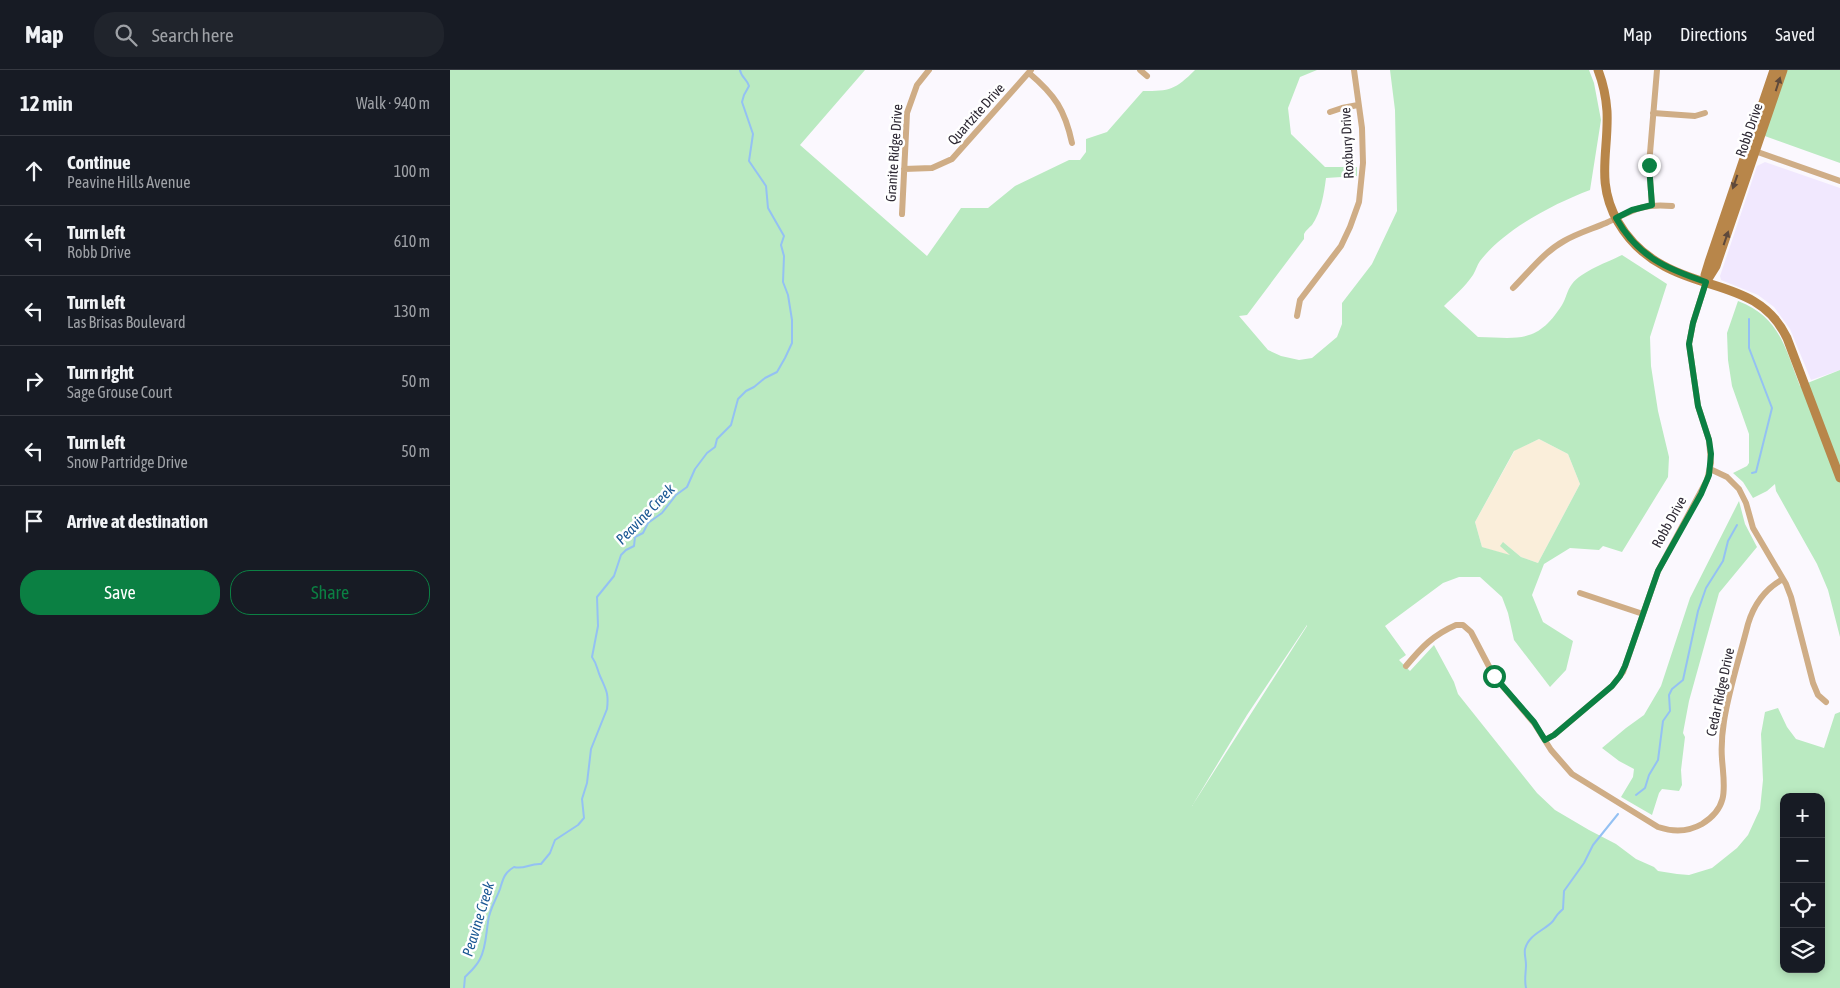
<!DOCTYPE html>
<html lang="en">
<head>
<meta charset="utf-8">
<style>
  body { margin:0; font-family:"Asap Condensed",sans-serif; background:#20242c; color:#f1f3f6 }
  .controls { position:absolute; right:15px; bottom:15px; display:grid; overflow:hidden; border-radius:10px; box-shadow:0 2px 8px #0003 }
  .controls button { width:45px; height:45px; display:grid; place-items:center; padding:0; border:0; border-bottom:1px solid #363941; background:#171b24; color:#f1f3f6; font:25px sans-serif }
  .stop { position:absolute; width:15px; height:15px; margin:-11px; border:4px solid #0b8043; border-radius:50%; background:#fff }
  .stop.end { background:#0b8043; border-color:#fff; box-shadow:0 1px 5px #0008 }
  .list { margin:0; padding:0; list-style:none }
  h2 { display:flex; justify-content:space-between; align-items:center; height:65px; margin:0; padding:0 20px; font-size:21px }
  h2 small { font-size:16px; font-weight:400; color:#9ea1a6 }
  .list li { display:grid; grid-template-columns:32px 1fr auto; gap:15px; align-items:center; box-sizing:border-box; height:70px; padding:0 20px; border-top:1px solid #363941 }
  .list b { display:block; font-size:19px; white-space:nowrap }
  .list p { margin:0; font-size:16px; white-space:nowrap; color:#9ea1a6 }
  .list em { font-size:16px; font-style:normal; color:#9ea1a6 }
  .actions { display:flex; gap:10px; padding:15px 20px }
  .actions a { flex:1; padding:11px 0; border:1px solid #0b8043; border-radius:20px; text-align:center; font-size:18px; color:#0b8043 }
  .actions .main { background:#0b8043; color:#fff }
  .icon { flex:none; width:28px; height:28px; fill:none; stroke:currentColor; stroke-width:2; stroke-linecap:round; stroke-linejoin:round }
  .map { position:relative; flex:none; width:1390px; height:918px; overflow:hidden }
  header { display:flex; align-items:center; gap:30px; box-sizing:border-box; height:70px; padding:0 25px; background:#171b24; border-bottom:1px solid #363941 }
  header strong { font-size:24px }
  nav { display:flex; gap:28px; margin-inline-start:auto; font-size:18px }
  .search { width:350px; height:45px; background:#20242c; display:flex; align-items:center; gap:12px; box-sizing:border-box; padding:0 18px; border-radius:20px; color:#9ea1a6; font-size:19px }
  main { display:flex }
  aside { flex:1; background:#171b24 }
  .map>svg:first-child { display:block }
  .built { fill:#f1e8fe }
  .industrial { fill:#faeeda }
  .green { fill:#baeac1; fill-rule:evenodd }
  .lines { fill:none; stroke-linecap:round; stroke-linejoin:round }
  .stream { stroke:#94c1f3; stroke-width:2 }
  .street { stroke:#cfad86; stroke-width:6 }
  .secondary { stroke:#b8864a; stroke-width:9 }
  .oneway { fill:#5e493b }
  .route { stroke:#0b8043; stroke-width:6 }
  .labels { text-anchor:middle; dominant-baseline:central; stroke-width:5; stroke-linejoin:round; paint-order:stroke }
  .street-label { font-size:14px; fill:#2d2833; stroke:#fff }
  .water-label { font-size:15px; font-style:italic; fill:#1a5793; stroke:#fff }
</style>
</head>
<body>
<header>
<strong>Map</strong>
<div class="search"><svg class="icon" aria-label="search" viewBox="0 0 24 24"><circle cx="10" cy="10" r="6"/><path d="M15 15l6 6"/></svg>Search here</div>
<nav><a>Map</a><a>Directions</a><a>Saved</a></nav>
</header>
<main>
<aside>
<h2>12 min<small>Walk · 940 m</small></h2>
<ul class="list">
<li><svg class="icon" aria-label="ahead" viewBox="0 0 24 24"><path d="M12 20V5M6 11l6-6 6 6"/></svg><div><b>Continue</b><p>Peavine Hills Avenue</p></div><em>100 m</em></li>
<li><svg class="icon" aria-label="left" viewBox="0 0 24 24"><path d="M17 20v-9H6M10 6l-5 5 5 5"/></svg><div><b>Turn left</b><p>Robb Drive</p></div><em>610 m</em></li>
<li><svg class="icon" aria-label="left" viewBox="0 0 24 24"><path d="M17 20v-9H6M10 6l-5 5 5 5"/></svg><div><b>Turn left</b><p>Las Brisas Boulevard</p></div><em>130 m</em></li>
<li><svg class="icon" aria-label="right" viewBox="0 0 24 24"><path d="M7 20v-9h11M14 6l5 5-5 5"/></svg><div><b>Turn right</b><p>Sage Grouse Court</p></div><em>50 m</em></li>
<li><svg class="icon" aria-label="left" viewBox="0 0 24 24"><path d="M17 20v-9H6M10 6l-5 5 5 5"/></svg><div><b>Turn left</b><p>Snow Partridge Drive</p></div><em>50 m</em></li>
<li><svg class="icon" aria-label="arrive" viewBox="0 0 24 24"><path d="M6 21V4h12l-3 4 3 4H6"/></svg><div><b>Arrive at destination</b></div></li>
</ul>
<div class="actions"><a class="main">Save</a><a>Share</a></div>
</aside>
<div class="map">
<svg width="1390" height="918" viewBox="0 0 1390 918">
  <rect width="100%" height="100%" fill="#fbf8fe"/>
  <path class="built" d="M1315 92 1390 118V300L1361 310 1340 259 1324 237 1308 225 1271 210 1270 206 1307 96Z"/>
  <path class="industrial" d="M1089 369 1118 384 1130 414 1088 493 1071 487 1053 472 1061 486 1032 477 1025 452 1065 380Z"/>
  <path class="green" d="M0 0H415L350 75 477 186 511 138H538L565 116 619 90H630L636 82V69L657 62 693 21C720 21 725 20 745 0H867L850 7 838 38 841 64 875 97H907V106L876 108C874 124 871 142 862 155 859 158 856 160 854 164V169L797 245 789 246 818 280 831 286 849 290 862 288 887 267 892 254V233L922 194 947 141 945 40 940 0H1139L1144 13 1151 50 1140 120C1103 134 1055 159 1030 191 1027 195 1026 200 1023 205 1015 217 1004 226 994 236L1028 267C1069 268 1087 274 1112 235 1116 229 1117 220 1122 214 1132 201 1158 192 1172 185L1217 214 1200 267 1201 296 1208 341 1219 387 1218 407 1172 482 1153 476 1149 480 1120 478 1094 494 1082 525 1093 552 1123 571 1116 600 1100 617 1064 570 1058 543 1052 527 1030 507H1009L993 513 935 556 956 585 949 590 960 601 984 575 1004 612 1008 624 1087 723 1105 740 1139 760 1166 774 1186 789 1204 797 1208 801 1227 804 1239 805 1262 798 1287 778 1298 765 1310 739 1313 710 1311 664 1315 642 1328 638 1337 657 1346 669 1374 678 1385 644 1390 642V918H0ZM1089 369 1118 384 1130 414 1088 493 1071 487 1053 472 1050 476 1060 485 1032 477 1025 452 1064 381ZM857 555V556L742 736 797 645ZM1334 727H1371V899H1334Z
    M1335 0H1390V93L1312 65Z
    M1288 231C1330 247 1335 278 1350 316L1390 300V567L1378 520 1367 494 1326 421 1325 414 1317 421 1303 428 1293 412 1283 403 1297 396 1299 393V364L1282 316 1278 290 1277 263Z
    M1289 431 1295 454 1307 477 1269 523 1239 631 1233 663 1235 667 1231 700 1232 715 1229 721 1212 719 1209 723 1202 745 1171 727 1183 707 1184 699 1169 691 1152 678 1176 658 1194 645 1211 616 1240 528Z"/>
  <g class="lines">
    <path class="stream" d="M1299 249V278L1322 338 1306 402 1302 403
      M1186 725 1195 718 1199 705 1208 690 1213 651 1220 641 1219 625 1222 619 1233 610 1248 541 1256 518 1273 491 1278 471 1287 455
      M14 918 15 907C21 901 26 897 30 889 36 878 36 864 38 852 39 840 46 830 50 819 53 809 54 803 64 797 74 800 80 793 91 794L100 783 105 770 128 755 134 748 132 729 137 713 141 679 157 639C159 623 156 620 150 606 147 599 147 594 142 587L148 556 147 527 164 506 171 485 176 480 184 476 185 467 193 463 198 453 212 443 226 425 237 417 245 399 257 383 265 377 267 369 281 355 288 329 296 321 304 317 315 308 327 302 335 288 342 273V250L338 225 333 212 334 186 331 175 334 166 318 138 316 116 299 91 303 64 292 32 294 25 299 16C297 9 291 7 290 0
      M1076 918C1074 909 1076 903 1076 895 1076 889 1074 884 1075 879 1079 864 1094 861 1103 851 1106 846 1108 843 1113 839L1114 821 1134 793 1143 775 1168 744"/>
    <path class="street" d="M690 0 697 6
      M579 3C605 25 615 40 622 73
      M880 42 892 38 908 35
      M1203 43 1245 46 1255 43
      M1302 80 1390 111
      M454 99 482 98 502 89 581 0
      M1202 135 1199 95 1207 0
      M452 144 457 43 467 15 479 0
      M1063 218C1079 202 1094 182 1114 171 1128 163 1142 159 1156 153 1182 141 1191 133 1222 136
      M847 246 850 230 891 176 900 157 909 132 913 93 912 58 904 0
      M1260 399 1277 407 1289 419 1296 433 1303 458 1336 514 1341 527 1363 613 1368 625 1376 632
      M1130 523 1193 544
      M956 596C972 577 983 565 1006 555H1013L1021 562 1044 606 1084 653 1101 680 1122 704 1208 757C1223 762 1238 762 1252 754 1280 737 1274 716 1272 689 1271 676 1272 664 1274 651 1279 619 1290 586 1298 554 1304 534 1315 519 1333 509
      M1095 670 1104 665 1162 616 1173 602 1208 501 1257 410 1261 393 1259 370 1248 336 1239 274 1243 253 1256 212"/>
    <path class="secondary" d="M1148 0C1153 13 1156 27 1157 41 1159 82 1145 112 1168 152 1179 171 1195 186 1214 196 1259 221 1312 215 1337 268L1390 408
      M1256 212 1266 196 1333 0
      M1256 212 1255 205 1259 192 1324 0"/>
  </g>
  <defs><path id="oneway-solid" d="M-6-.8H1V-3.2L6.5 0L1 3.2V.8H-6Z" transform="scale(1.25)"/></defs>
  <g class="oneway">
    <use href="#oneway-solid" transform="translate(1328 14) rotate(-72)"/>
    <use href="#oneway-solid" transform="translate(1285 112) rotate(109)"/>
    <use href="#oneway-solid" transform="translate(1276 168) rotate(-71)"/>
  </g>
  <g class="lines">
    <path class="route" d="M1044 606 1084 652 1095 670 1104 665 1162 616 1170 606 1175 596 1208 501 1251 424 1259 405 1261 384 1259 370 1248 336 1239 274 1243 253 1256 212C1217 199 1188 187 1166 148L1182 140 1202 135 1199 95"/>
  </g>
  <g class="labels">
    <g class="street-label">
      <text transform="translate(526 44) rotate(-48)">Quartzite Drive</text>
      <text transform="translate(1299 60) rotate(-71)">Robb Drive</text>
      <text transform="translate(897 73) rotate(-93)">Roxbury Drive</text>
      <text transform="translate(444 83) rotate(-86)">Granite Ridge Drive</text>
      <text transform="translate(1219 452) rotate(-61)">Robb Drive</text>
      <text transform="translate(1270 622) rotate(-78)">Cedar Ridge Drive</text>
    </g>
    <g class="water-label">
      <text transform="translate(195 444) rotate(-46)">Peavine Creek</text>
      <text transform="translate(28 849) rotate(-73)">Peavine Creek</text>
    </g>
  </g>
</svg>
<div class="controls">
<button>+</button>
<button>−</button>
<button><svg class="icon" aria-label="locate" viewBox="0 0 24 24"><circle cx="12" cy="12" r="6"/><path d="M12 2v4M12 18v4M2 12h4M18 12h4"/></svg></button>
<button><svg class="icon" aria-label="layers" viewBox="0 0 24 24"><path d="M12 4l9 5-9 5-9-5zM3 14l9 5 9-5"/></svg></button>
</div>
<div class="stop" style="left:1044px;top:606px"></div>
<div class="stop end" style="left:1199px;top:95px"></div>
</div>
</main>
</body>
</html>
